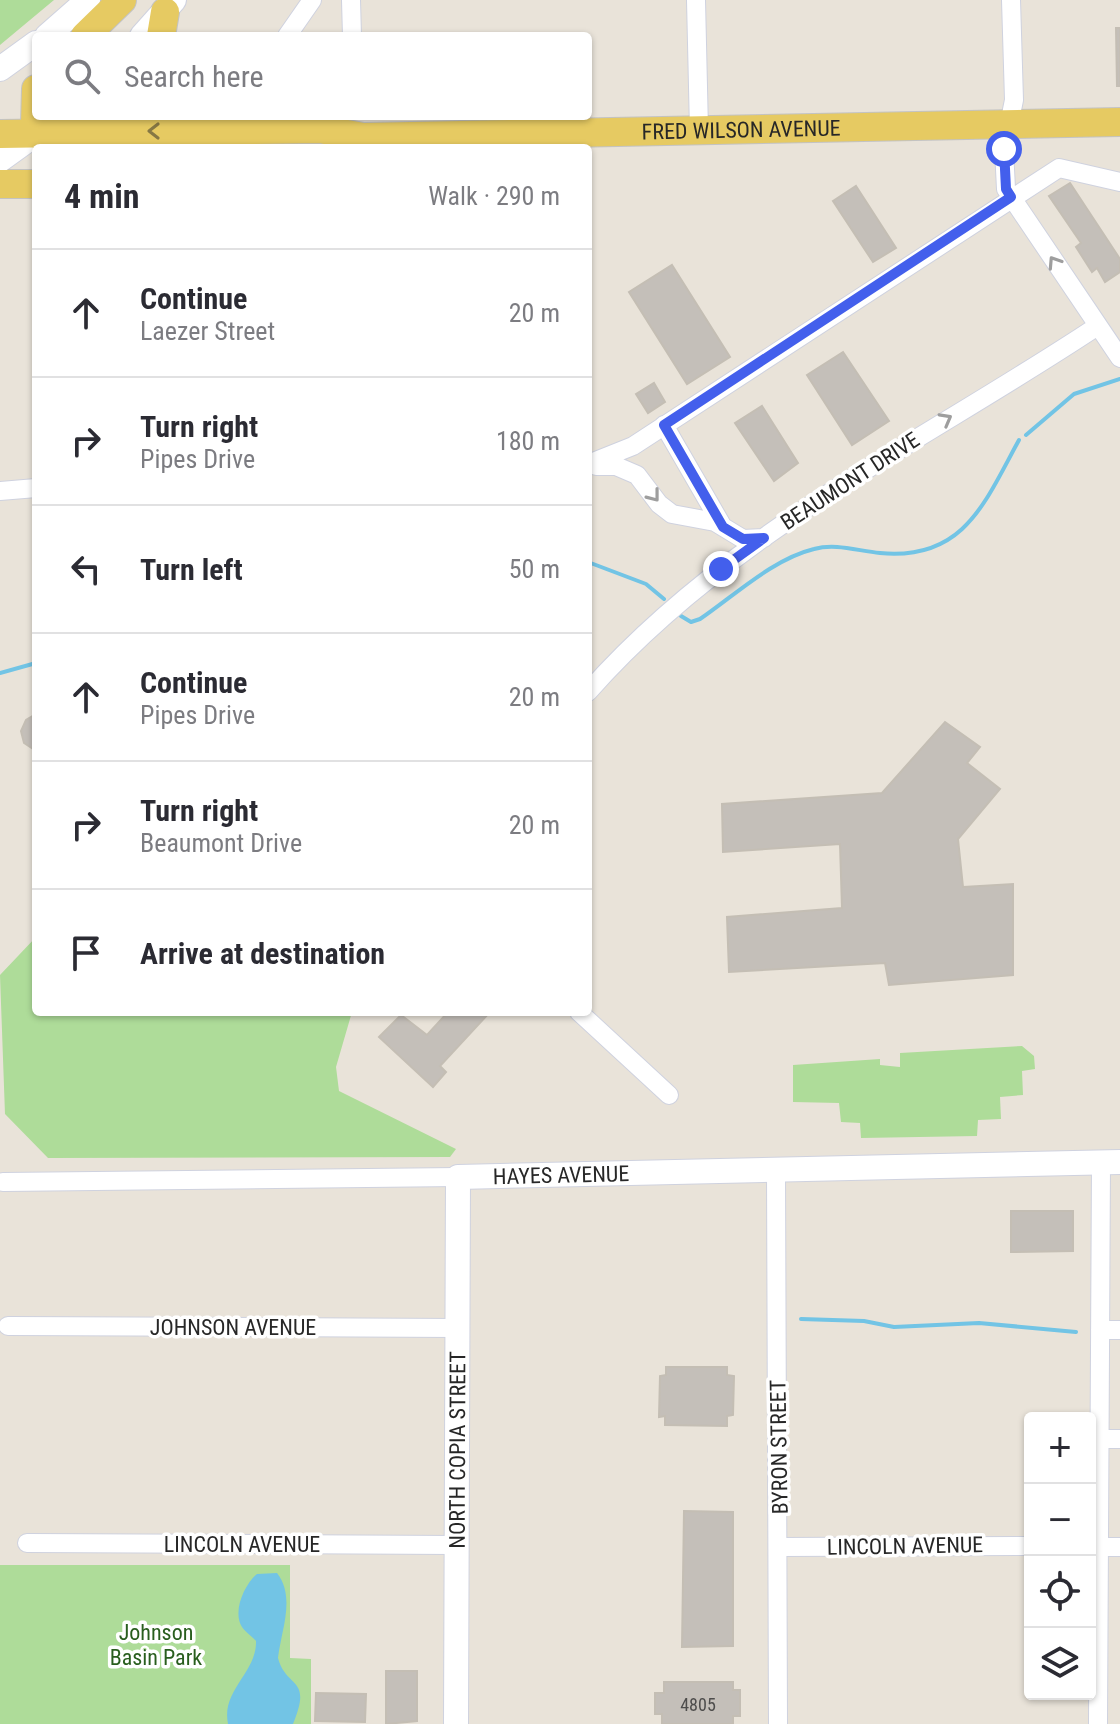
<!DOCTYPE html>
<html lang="en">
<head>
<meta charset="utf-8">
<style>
  body { margin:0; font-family:"Roboto Condensed",sans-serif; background:#f2f2f3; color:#2b2b33 }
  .controls { position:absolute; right:24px; bottom:24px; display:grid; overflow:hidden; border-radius:8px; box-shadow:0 2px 6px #0004 }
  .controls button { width:72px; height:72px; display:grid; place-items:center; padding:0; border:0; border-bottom:2px solid #e1e1e2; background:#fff; color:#2b2b33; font:40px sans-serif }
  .stop { position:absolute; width:24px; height:24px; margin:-18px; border:6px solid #435fec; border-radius:50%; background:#fff }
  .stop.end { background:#435fec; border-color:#fff; box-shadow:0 2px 8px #0008 }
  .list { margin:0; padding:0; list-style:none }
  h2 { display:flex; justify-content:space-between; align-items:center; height:104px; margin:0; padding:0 32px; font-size:34px }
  h2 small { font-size:26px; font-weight:400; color:#7c7c81 }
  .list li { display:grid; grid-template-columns:52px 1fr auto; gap:24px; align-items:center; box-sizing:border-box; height:128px; padding:0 32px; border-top:2px solid #e1e1e2 }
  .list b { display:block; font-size:30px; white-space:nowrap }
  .list p { margin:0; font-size:26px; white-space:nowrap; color:#7c7c81 }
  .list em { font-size:26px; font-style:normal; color:#7c7c81 }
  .icon { flex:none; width:44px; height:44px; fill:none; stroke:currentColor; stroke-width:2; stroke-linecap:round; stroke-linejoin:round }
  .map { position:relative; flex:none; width:1120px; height:1724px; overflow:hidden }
  .search { position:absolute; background:#fff; box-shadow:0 2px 6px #0004; left:32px; top:32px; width:560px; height:88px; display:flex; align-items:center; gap:20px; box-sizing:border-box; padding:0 28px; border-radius:8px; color:#7c7c81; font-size:30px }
  .panel { position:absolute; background:#fff; box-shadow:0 2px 6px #0004; left:32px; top:144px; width:560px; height:872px; border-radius:8px }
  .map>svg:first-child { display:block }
  .green { fill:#aedc99 }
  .water { fill:#72c4e5 }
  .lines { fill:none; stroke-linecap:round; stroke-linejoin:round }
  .stream { stroke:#72c4e5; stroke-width:4 }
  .building { fill:#c4bfb9; stroke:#c4beb4; stroke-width:2 }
  .street-casing { stroke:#cfd2df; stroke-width:20 }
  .secondary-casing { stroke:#cfd2df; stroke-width:26 }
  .primary-casing { stroke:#c3c3c3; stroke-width:30 }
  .street { stroke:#fff; stroke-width:18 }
  .secondary { stroke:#fff; stroke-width:24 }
  .primary { stroke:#e6ca62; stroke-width:28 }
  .oneway { stroke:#867844 }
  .oneway2 { stroke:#9e9e9e }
  .route { stroke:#435fec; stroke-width:10 }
  .labels { text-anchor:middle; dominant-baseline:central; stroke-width:7; stroke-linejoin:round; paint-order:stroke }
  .number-label { font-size:18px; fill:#4e4d4c }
  .street-label { font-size:22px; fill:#272727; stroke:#fff }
  .park-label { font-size:22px; fill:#295e1e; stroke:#fff }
</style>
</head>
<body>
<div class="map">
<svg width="1120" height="1724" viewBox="0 0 1120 1724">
  <rect width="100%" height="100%" fill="#e9e3d9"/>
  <path class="green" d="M0 0H54L0 45Z
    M36 937V1012H352L336 1067 339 1091 456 1149 450 1157 48 1158 5 1114 0 975Z
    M1022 1046 1034 1056 1035 1069 1022 1071 1023 1095 1000 1097 1001 1119 978 1120 977 1136 861 1138 860 1123 841 1122 839 1103 793 1102V1065L880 1059V1065L900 1067V1053Z
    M0 1565H290V1658L311 1659V1724H0Z"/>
  <path class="water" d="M277 1573C296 1597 281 1631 278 1658 286 1689 313 1676 293 1724H228C221 1690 257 1673 256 1641 252 1636 245 1632 242 1627 232 1611 245 1584 257 1574Z"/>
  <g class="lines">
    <path class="stream" d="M1026 435 1074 394 1120 379
      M588 562 646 584 664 599
      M681 616 691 622 700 619C735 595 773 559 814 549 836 543 858 551 880 553 964 561 985 502 1019 440
      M0 673 36 663
      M801 1319 864 1321 894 1327 979 1323 1076 1332"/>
  </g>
  <path class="building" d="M1116 28H1120V86H1117Z
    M1070 183 1120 259V272L1105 282 1097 268 1092 272 1076 247 1081 243 1049 196Z
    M856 186 896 248 873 262 833 201Z
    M672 265 730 357 687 384 629 292Z
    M843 352 889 421 852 445 807 375Z
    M654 383 665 402 648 413 636 394Z
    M762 406 798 463 774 481 735 423Z
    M36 714V751L24 743 21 731 26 720Z
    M945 722 980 747 967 763 1000 789 958 839 963 887 1013 884V975L889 985 885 963 729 972 727 917 842 908 840 844 723 852 722 804 882 793Z
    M448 1012H490L440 1066 446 1072 433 1087 379 1037 401 1015 427 1035Z
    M1011 1211H1073V1251L1011 1252Z
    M666 1367H727V1375L734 1376 733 1415 727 1416V1426L665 1425V1416L659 1417 660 1376 666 1375Z
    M684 1511 733 1512V1646L682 1647Z
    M386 1671H417V1721L386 1724Z
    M664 1682H733V1690H740V1716H733V1724H662V1714H655V1693H664Z
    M316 1693 366 1694 365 1722 315 1721Z"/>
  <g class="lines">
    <defs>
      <path id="street" d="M351 0 352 36
        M696 0 699 130
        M1011 0 1014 100 1004 149 1006 189 1120 358
        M287 36 312 0
        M664 425 723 527
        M588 464 633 446 1059 168 1120 182
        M596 466H616L637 475 659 504 672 514 715 522 743 539 764 538
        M0 491 36 488
        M588 692C728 533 923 442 1096 327
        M579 1012 669 1095
        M776 1170 778 1724
        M3 1182 458 1177
        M8 1326 458 1328
        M1100 1330H1120
        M1099 1439H1120
        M27 1543 457 1545
        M780 1547 1030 1546
        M1090 1547H1120
        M1098 1724 1101 1163"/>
      <g id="secondary">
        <path d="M47 36 88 0"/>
        <path d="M142 36 174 0"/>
        <path d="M0 69 36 43"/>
        <path d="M0 160 61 116"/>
        <path id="s1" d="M456 1724 458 1177 1120 1162"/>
      </g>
      <g id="primary">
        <path d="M85 36 122 0"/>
        <path d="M161 36 165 12"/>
        <path d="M36 89 35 124 50 148"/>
        <path id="s2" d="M0 134 320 129 363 137 1120 122"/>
        <path d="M0 184H36"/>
      </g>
    </defs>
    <use href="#street" class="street-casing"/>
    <use href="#secondary" class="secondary-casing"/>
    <use href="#primary" class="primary-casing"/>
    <use href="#street" class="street"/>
    <use href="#secondary" class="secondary"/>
    <use href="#primary" class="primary"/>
  </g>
  <defs><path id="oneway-chevron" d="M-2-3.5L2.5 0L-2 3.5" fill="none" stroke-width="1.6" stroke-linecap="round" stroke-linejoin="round" transform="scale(2)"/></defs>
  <use class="oneway" href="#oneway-chevron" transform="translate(154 131) rotate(180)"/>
  <g class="oneway2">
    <use href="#oneway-chevron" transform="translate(1054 262) rotate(-123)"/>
    <use href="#oneway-chevron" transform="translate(946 419) rotate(-29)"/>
    <use href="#oneway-chevron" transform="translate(654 496) rotate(52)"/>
  </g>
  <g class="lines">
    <path class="route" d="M721 569 764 538 743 539 723 527 664 425 1011 197 1006 189 1004 149"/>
  </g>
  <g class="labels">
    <g class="number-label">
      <text x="698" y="1704">4805</text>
    </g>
    <g class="street-label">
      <text stroke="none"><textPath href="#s2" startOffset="742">FRED WILSON AVENUE</textPath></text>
      <text transform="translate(850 481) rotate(-33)">BEAUMONT DRIVE</text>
      <text stroke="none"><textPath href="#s1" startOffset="650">HAYES AVENUE</textPath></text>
      <text x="233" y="1327">JOHNSON AVENUE</text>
      <text transform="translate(779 1447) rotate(-91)">BYRON STREET</text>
      <text stroke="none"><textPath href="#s1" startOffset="274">NORTH COPIA STREET</textPath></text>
      <text x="242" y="1544">LINCOLN AVENUE</text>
      <text transform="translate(905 1546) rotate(-1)">LINCOLN AVENUE</text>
    </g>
    <g class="park-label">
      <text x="156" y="1632">Johnson<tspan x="156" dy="25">Basin Park</tspan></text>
    </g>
  </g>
</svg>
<div class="controls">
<button>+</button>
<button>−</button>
<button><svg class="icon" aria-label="locate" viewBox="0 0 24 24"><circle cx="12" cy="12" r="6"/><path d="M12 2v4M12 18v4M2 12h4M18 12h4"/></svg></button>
<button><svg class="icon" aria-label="layers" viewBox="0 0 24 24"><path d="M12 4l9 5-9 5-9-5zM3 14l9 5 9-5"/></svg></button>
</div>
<div class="stop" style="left:1004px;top:149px"></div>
<div class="stop end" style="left:721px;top:569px"></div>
<div class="search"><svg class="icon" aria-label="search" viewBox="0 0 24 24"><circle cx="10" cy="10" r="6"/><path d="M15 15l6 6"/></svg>Search here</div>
<section class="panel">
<h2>4 min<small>Walk · 290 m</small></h2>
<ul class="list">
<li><svg class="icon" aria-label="ahead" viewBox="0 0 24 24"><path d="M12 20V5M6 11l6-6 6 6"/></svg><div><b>Continue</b><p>Laezer Street</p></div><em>20 m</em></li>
<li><svg class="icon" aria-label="right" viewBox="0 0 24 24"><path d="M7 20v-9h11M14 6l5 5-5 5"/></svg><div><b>Turn right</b><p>Pipes Drive</p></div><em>180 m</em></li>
<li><svg class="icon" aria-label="left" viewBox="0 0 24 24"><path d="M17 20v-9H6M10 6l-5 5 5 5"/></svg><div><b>Turn left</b></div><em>50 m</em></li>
<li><svg class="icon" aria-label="ahead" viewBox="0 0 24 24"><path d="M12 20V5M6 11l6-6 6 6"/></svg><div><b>Continue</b><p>Pipes Drive</p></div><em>20 m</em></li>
<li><svg class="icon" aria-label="right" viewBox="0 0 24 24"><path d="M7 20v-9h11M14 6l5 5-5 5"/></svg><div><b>Turn right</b><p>Beaumont Drive</p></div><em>20 m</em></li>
<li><svg class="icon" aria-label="arrive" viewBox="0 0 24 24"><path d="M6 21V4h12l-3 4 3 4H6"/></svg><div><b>Arrive at destination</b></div></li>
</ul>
</section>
</div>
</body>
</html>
